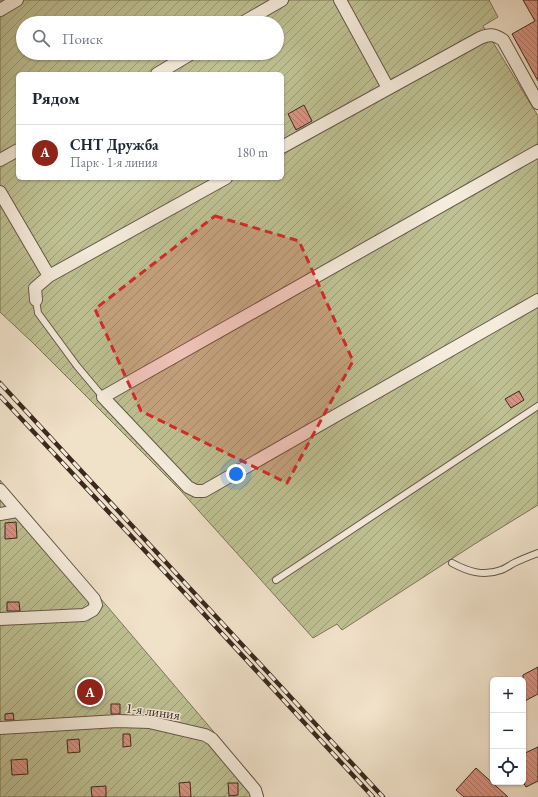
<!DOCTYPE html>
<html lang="ru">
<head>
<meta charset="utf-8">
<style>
  body { margin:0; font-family:"EB Garamond",serif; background:#f6f6f7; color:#1f2937 }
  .controls { position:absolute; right:12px; bottom:12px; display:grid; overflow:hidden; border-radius:6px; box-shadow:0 1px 3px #0004 }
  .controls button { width:36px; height:36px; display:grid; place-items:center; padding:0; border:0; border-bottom:1px solid #e0e1e3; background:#fff; color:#1f2937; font:20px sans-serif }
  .you { position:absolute; left:236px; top:474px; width:14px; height:14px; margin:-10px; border:3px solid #fff; border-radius:50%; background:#1a73e8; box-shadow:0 0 0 6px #1a73e833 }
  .badge { display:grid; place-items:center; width:26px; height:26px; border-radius:50%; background:#8f2418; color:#fff; font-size:13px; font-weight:700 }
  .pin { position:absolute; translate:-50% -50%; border:2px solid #fff; box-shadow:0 1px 4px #0006 }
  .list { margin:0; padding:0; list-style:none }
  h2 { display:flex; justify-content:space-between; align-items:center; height:52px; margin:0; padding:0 16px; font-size:17px }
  h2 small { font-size:13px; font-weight:400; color:#747a83 }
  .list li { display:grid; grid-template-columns:26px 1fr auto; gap:12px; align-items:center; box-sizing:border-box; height:56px; padding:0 16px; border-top:1px solid #e0e1e3 }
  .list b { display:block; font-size:15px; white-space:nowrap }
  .list p { margin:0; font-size:13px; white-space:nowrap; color:#747a83 }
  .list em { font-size:13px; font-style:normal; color:#747a83 }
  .icon { flex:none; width:22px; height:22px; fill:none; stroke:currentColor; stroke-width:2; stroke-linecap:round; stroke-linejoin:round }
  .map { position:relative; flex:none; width:538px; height:797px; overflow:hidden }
  .search { position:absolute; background:#fff; box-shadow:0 1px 3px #0004; left:16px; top:16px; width:268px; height:44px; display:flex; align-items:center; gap:10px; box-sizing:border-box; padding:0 14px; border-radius:22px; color:#747a83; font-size:15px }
  .panel { position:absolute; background:#fff; box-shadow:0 1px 3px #0004; left:16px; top:72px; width:268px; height:108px; border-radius:6px }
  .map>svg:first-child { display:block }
  .garden { fill:url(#garden-furrows); stroke:#7c7558; fill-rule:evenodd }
  .building { fill:url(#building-back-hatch); stroke:#3b291e }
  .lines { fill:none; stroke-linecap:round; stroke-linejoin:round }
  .service-casing { stroke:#685749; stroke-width:8 }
  .minor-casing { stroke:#685749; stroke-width:14 }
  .service { stroke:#f5ecdc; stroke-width:6 }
  .minor { stroke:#f5ecdc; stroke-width:12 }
  .rail-casing { stroke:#3b291e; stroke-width:4.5 }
  .rail { stroke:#f5ecdc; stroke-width:3; stroke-dasharray:9; stroke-linecap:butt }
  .marked { fill:#d62828; fill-opacity:0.2; stroke:#d62828; stroke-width:3; stroke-dasharray:8 5; stroke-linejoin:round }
  .labels { text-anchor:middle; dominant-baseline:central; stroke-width:3; stroke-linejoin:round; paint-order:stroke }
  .street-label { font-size:14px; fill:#3b291e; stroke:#f5ecdc }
</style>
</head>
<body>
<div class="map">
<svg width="538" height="797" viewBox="0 0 538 797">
  <defs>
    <pattern id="garden-furrows" width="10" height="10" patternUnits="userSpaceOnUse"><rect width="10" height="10" fill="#bec193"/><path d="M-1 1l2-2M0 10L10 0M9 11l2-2" fill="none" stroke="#9c9d77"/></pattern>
    <pattern id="building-back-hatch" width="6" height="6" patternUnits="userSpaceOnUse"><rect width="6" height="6" fill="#d99485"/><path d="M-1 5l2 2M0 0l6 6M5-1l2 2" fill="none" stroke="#b1796c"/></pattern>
  </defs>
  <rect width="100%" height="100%" fill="#f0e1c9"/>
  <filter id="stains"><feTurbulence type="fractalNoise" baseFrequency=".005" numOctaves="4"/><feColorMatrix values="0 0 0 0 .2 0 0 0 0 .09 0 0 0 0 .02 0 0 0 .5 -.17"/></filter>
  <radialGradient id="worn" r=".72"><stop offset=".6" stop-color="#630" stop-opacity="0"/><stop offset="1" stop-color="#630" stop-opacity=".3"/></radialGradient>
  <path class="garden" d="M0 0H489L498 17 483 26 538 116V505L473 545 342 630 337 624 313 638 181 491 32 342 0 312ZM23 23H277V53H23ZM18 74H282V178H18Z
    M0 480 258 784 263 794 262 797H0Z"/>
  <path class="building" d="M523 0H538V81L512 34 535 21Z
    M304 105 312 121 296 130 288 114Z
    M519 391 524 400 511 408 505 399Z
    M16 522 17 538 5 539V523Z
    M7 602H19L20 611H7Z
    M538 667V694L523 702V675Z
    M111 704H120V714H111Z
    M13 713 14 720H5V714Z
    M123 734H130L131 746 123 747Z
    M79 739 80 752 68 753 67 740Z
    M538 747V781L526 787 523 782V754Z
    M27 759 28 774 12 775 11 760Z
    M476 768 508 797H464L456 790Z
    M190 782 191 797H180L179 783Z
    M228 783H238V795L229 796Z
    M106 786V797H92L91 787Z"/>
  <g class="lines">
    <defs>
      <path id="service" d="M36 300 38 313 77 366 103 397
        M452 563C467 571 483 577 501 570 505 569 510 565 514 563 522 559 530 556 538 553
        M276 580 538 406"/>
      <path id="minor" d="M340 0 388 88
        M0 10 17 0
        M242 23 282 0
        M157 74 192 53
        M282 147 480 38C489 34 494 34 503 40L538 103
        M538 151 103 397 188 487 196 491H204L538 300
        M0 160 18 150
        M0 192 49 276
        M36 300 35 288 49 276 226 178
        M0 490 94 599 96 605 93 610 84 615 0 619
        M0 514 17 511
        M0 728 118 721 149 722 205 735 212 739 255 790 257 797"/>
    </defs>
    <use href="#service" class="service-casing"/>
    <use href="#minor" class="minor-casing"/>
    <use href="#service" class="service"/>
    <use href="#minor" class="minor"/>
    <defs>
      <path id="rail" d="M0 383 383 797
        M0 396 191 600 373 797"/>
    </defs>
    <use href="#rail" class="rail-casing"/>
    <use href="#rail" class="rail"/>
  </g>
  <path class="marked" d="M215 216 299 241 353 361 287 483 141 411 95 309Z"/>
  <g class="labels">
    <g class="street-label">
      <text transform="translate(153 711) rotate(8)">1-я линия</text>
    </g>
  </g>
  <rect width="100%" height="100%" filter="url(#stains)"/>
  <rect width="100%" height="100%" fill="url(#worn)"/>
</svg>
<div class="controls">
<button>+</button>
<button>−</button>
<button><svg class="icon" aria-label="locate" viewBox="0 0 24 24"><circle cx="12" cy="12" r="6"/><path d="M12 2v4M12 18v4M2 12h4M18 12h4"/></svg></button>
</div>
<div class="you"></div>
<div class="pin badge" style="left:90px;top:692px">A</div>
<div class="search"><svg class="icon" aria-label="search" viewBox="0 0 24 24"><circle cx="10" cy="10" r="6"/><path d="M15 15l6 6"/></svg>Поиск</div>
<section class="panel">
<h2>Рядом<small></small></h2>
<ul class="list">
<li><span class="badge">A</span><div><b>СНТ Дружба</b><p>Парк · 1-я линия</p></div><em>180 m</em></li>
</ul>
</section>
</div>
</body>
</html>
